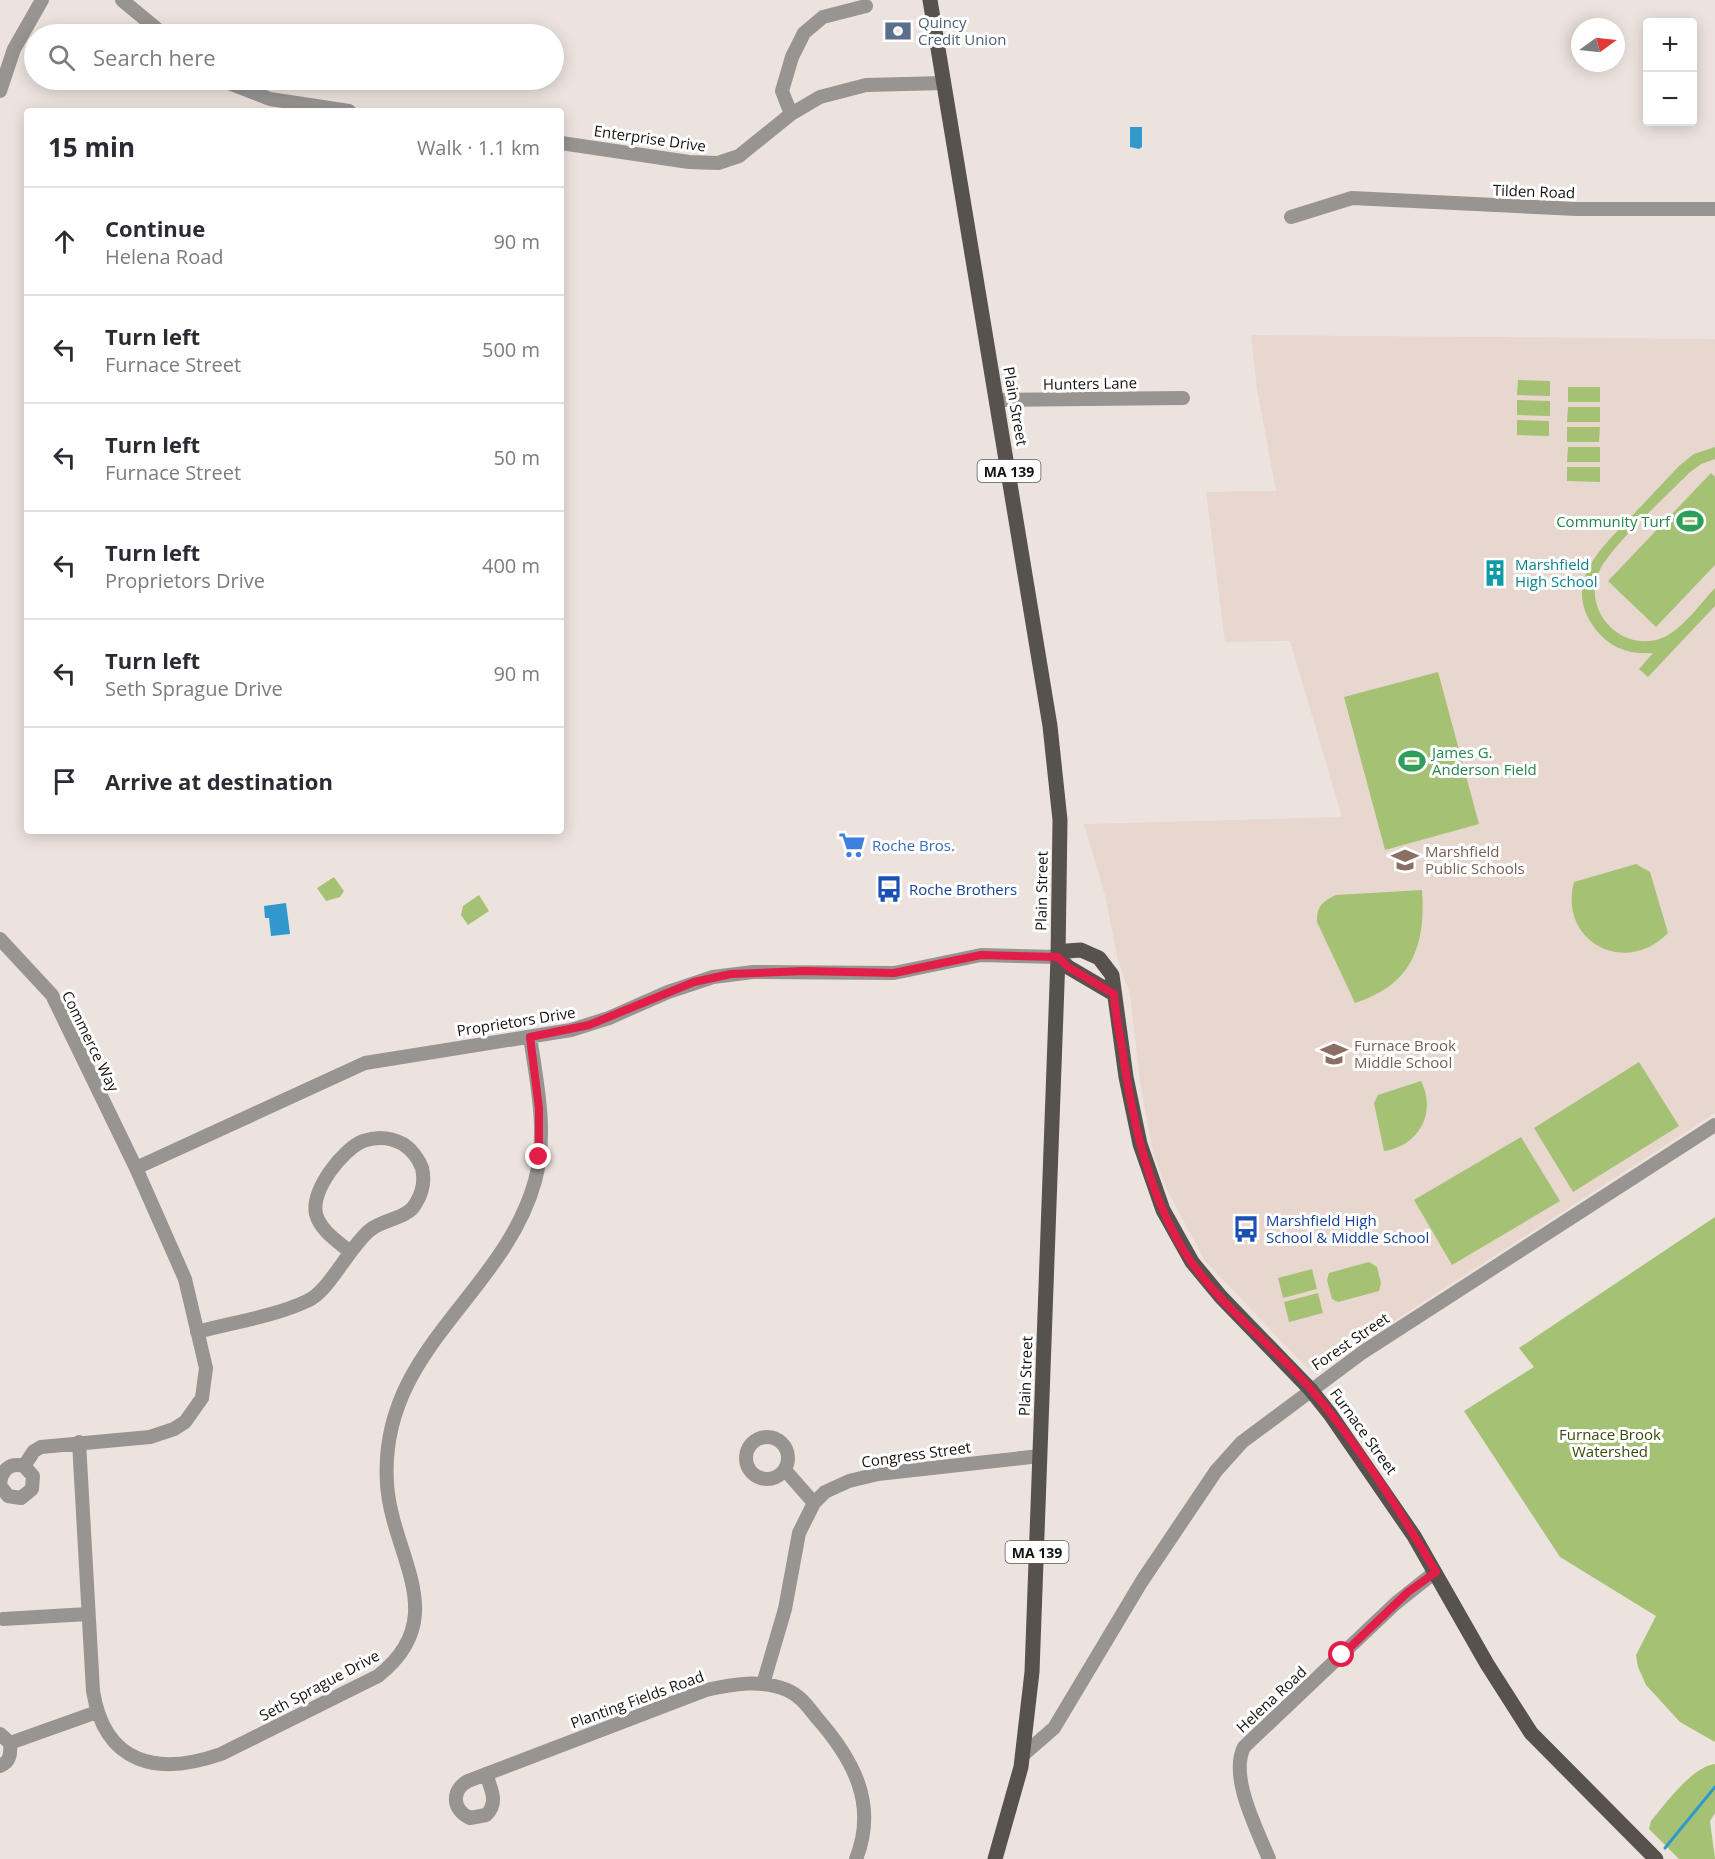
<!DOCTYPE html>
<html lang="en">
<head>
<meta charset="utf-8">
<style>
  body { margin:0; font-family:"Open Sans",sans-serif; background:#f7f7f7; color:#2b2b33 }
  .controls { position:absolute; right:18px; top:18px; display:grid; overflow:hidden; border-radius:6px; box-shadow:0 3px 15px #0003 }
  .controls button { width:54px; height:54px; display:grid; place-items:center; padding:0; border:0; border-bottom:2px solid #e1e1e2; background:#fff; color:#2b2b33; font:30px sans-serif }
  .compass { position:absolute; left:1571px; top:18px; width:54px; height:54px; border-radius:50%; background:#fff; box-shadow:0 3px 15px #0003; rotate:75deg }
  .stop { position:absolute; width:18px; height:18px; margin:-14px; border:4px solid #e11d48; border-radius:50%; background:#fff }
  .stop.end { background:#e11d48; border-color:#fff; box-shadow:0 2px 6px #0008 }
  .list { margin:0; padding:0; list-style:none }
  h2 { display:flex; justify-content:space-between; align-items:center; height:78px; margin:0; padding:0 24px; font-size:26px }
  h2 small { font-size:20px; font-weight:400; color:#7c7c81 }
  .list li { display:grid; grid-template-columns:39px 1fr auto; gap:18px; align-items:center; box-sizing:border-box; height:108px; padding:0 24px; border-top:2px solid #e1e1e2 }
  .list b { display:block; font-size:22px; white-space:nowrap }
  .list p { margin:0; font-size:20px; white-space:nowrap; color:#7c7c81 }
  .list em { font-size:20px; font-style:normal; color:#7c7c81 }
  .icon { flex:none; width:33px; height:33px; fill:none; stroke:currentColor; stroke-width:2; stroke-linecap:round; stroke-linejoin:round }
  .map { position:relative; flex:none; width:1715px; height:1859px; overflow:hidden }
  .search { position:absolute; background:#fff; box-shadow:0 3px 15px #0003; left:24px; top:24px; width:540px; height:66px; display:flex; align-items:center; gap:15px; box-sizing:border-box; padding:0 21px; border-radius:33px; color:#7c7c81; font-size:22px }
  .panel { position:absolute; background:#fff; box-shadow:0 3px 15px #0003; left:24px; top:108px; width:540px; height:726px; border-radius:6px }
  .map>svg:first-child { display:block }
  .built { fill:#e8d7cf }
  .green { fill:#a5c174 }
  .water { fill:#3098cc }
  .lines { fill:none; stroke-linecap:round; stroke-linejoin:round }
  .stream { stroke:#3098cc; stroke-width:3 }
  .minor { stroke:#979491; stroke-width:14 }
  .major { stroke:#57524e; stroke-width:15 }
  .route { stroke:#e11d48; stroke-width:8 }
  .labels { text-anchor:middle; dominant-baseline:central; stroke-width:6; stroke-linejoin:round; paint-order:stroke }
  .shield { fill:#fff; stroke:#5b5958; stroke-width:1.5 }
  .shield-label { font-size:14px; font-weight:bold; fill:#151210 }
  .service-label { font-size:15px; fill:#4e5e75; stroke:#fff; text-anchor:start }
  .street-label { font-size:15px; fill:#151210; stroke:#fff }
  .leisure-label { font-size:15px; fill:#27864d; stroke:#fff; text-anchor:end }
  .culture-label { font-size:15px; fill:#0d838f; stroke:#fff; text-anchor:start }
  .shop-label { font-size:15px; fill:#366cbe; stroke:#fff; text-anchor:start }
  .education-label { font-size:15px; fill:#785e54; stroke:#fff; text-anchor:start }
  .transit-label { font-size:15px; fill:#164399; stroke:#fff; text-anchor:start }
  .park-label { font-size:15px; fill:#384b08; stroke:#fff }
</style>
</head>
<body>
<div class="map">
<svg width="1715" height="1859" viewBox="0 0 1715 1859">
  <rect width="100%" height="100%" fill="#ece3de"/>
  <path class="built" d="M1251 335 1715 339V1113L1326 1365 1307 1368 1205 1261 1165 1186 1153 1152 1140 1082 1130 994 1118 961 1105 895 1084 824 1342 817 1290 641 1225 642 1206 492 1276 491 1257 389Z"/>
  <path class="green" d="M1518 380 1550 381V396L1517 395Z
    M1568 387H1600V402H1568Z
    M1517 400 1550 401V416L1517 415Z
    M1568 407H1600V422H1567Z
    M1517 420 1549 421V436L1517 435Z
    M1567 427H1600L1599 442H1567Z
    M1568 447H1600V462H1567Z
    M1715 447V459L1701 464 1689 473C1668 495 1607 549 1598 574 1583 613 1623 653 1662 638 1683 629 1700 604 1715 588V606L1648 677 1639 669 1653 653C1631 655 1610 648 1596 630 1561 585 1599 550 1629 519 1646 501 1663 483 1680 465L1694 454Z
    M1567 467H1600V482L1567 481Z
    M1711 473 1715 477V565L1656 627 1608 581Z
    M1438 672 1479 824 1385 850 1344 697Z
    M1636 864 1650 872 1668 933C1626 977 1558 942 1574 882Z
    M334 877 344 891 340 897 326 901 317 888Z
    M1422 890C1426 946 1412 985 1355 1003L1317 922C1316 907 1323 901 1336 895Z
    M479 895 489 911 468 925 461 915 463 906Z
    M1639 1062 1679 1126 1573 1192 1534 1128Z
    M1421 1081C1437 1112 1419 1146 1384 1151L1374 1103 1378 1095Z
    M1521 1137 1560 1201 1452 1265 1414 1200Z
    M1715 1217V1742L1680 1722 1646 1685 1638 1667 1636 1655 1656 1616 1560 1557 1464 1411 1534 1367 1519 1348Z
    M1369 1262 1377 1267 1381 1283 1379 1291 1338 1302 1332 1299 1327 1280 1329 1273Z
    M1312 1269 1317 1289 1283 1298 1278 1278Z
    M1318 1293 1323 1313 1289 1322 1284 1302Z
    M1715 1764V1813L1710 1821 1715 1859H1679L1649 1829 1651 1821C1666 1803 1692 1767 1715 1764Z"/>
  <path class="water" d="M1130 127H1142V147L1139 149 1130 147Z
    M286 903 290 934 271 936 269 918H265L264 906Z"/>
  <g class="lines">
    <path class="stream" d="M1665 1848 1715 1787"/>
    <path class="minor" d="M122 0 163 34
      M221 80 270 99 349 111
      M0 91 14 49 42 0
      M791 114 782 91 792 57 804 33 823 17 866 6
      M561 143 689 162 718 163 739 156 791 114 820 97 866 85 944 83
      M1291 217 1352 198 1577 209H1715
      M997 400 1183 398
      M0 939 52 995 136 1168 185 1279 206 1368 202 1398 185 1422 174 1429 150 1437 41 1447 34 1451 24 1466C9 1462 1 1471 0 1485L8 1496 21 1498 32 1489 33 1476 24 1466
      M136 1168 365 1063 571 1030 609 1018 668 992 713 977 753 972 894 973 981 955 1058 957
      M197 1332C233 1322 273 1317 307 1301 329 1292 348 1248 370 1230 383 1219 408 1219 416 1203 422 1193 425 1180 422 1168 419 1159 411 1149 403 1144 390 1137 377 1136 363 1141 342 1150 311 1190 316 1214 320 1230 337 1241 349 1251
      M746 1458a21 21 0 1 1 42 0a21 21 0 1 1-42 0Z
      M79 1442 93 1691C105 1765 158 1776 221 1754L378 1676C453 1617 392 1557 387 1484 378 1350 503 1296 535 1181 548 1134 537 1083 530 1037
      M785 1470 814 1503
      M3 1619 88 1614
      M763 1684 785 1609 799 1533 814 1503 825 1492 849 1481 878 1474 1040 1456
      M0 1734 10 1743C11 1754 10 1762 0 1766
      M10 1743 97 1712
      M1023 1755 1054 1728 1142 1581 1216 1471 1242 1442 1363 1352 1715 1125
      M486 1774C491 1789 499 1803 486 1815L470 1818C452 1810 451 1790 468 1781L706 1690C733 1684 761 1679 787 1690 801 1696 808 1707 817 1718 853 1759 878 1804 856 1859
      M1269 1859C1257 1829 1229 1777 1244 1747L1396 1603 1435 1572"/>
    <path class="major" d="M930 0 1050 726 1060 820 1058 957 1032 1672 1021 1767 995 1859
      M1058 957 1067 951 1081 950 1099 958 1112 975 1126 1077 1140 1144 1163 1210 1192 1262 1221 1297 1310 1389 1330 1414 1414 1536 1487 1664 1531 1733 1656 1859
      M1058 957 1068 967 1114 994"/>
  </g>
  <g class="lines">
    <path class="route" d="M539 1157V1108L530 1037 589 1025 694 982 731 974 804 971 894 973 981 955 1058 957 1068 967 1114 994C1115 1012 1119 1030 1122 1048 1132 1118 1147 1190 1184 1251 1217 1304 1270 1342 1310 1388 1358 1444 1399 1509 1436 1572L1408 1592 1342 1655"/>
  </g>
  <defs>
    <symbol id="bank-bare" viewBox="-9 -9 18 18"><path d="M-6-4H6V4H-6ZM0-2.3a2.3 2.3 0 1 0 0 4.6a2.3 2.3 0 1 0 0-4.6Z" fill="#5c6f8a" stroke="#fff" stroke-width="2.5" paint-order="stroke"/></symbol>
    <symbol id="stadium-bare" viewBox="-9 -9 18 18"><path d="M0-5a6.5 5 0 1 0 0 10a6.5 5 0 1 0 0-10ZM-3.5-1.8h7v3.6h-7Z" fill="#2e9e5b" stroke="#fff" stroke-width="2.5" paint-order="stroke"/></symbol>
    <symbol id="building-bare" viewBox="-9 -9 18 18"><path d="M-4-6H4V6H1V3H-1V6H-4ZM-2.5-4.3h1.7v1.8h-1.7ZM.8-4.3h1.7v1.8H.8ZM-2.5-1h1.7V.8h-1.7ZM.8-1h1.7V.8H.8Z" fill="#0f9aa8" stroke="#fff" stroke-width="2.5" paint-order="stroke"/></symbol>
    <symbol id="supermarket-bare" viewBox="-9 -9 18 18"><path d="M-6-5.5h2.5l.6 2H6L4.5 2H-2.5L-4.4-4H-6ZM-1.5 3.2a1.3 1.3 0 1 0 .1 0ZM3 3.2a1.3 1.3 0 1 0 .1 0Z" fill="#3f7fe0" stroke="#fff" stroke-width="2.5" paint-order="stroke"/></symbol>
    <symbol id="school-bare" viewBox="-9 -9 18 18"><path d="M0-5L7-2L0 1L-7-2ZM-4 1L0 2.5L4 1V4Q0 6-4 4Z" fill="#8d6e63" stroke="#fff" stroke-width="2.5" paint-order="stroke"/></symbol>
    <symbol id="bus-bare" viewBox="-9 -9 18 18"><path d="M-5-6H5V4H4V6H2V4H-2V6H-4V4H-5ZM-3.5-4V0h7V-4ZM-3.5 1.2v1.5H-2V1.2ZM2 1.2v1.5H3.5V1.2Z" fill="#1a4fb4" stroke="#fff" stroke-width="2.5" paint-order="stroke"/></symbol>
  </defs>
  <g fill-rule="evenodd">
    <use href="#bank-bare" x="879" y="12" width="38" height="38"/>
    <use href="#stadium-bare" x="1671" y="502" width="38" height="38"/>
    <use href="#building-bare" x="1476" y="554" width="38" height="38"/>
    <use href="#stadium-bare" x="1393" y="742" width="38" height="38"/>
    <use href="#supermarket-bare" x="833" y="826" width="38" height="38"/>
    <use href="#school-bare" x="1386" y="841" width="38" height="38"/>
    <use href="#bus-bare" x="870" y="870" width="38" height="38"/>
    <use href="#school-bare" x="1315" y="1035" width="38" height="38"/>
    <use href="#bus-bare" x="1227" y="1210" width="38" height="38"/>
  </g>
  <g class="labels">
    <g class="shield">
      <rect x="977.5" y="460" width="63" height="22" rx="4.5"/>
      <rect x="1005.5" y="1541" width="63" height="22" rx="4.5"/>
    </g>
    <g class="shield-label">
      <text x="1009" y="471">MA 139</text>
      <text x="1037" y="1552">MA 139</text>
    </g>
    <g class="service-label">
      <text x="918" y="22">Quincy<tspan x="918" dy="17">Credit Union</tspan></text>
    </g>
    <g class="street-label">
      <text transform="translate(650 138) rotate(8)">Enterprise Drive</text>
      <text transform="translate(1534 191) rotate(2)">Tilden Road</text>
      <text transform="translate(1090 383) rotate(-1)">Hunters Lane</text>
      <text transform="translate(1016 406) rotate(80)">Plain Street</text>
      <text transform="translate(1041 891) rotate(-89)">Plain Street</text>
      <text transform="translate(516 1021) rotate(-9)">Proprietors Drive</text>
      <text transform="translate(91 1041) rotate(64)">Commerce Way</text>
      <text transform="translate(1350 1341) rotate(-34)">Forest Street</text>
      <text transform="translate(1025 1376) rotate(-88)">Plain Street</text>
      <text transform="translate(1364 1431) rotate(54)">Furnace Street</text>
      <text transform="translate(916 1454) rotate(-8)">Congress Street</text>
      <text transform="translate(319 1685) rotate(-28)">Seth Sprague Drive</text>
      <text transform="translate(637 1699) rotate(-20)">Planting Fields Road</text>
      <text transform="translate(1271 1699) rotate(-43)">Helena Road</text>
    </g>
    <g class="leisure-label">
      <text x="1670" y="521">Community Turf</text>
      <text x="1432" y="752" text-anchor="start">James G.<tspan x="1432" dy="17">Anderson Field</tspan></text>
    </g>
    <g class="culture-label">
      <text x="1515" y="564">Marshfield<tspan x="1515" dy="17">High School</tspan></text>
    </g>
    <g class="shop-label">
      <text x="872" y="845">Roche Bros.</text>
    </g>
    <g class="education-label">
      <text x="1425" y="851">Marshfield<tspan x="1425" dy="17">Public Schools</tspan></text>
      <text x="1354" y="1045">Furnace Brook<tspan x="1354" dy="17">Middle School</tspan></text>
    </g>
    <g class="transit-label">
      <text x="909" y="889">Roche Brothers</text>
      <text x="1266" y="1220">Marshfield High<tspan x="1266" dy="17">School &amp; Middle School</tspan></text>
    </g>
    <g class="park-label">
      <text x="1610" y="1434">Furnace Brook<tspan x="1610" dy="17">Watershed</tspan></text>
    </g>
  </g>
</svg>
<div class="controls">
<button>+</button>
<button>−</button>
</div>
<svg class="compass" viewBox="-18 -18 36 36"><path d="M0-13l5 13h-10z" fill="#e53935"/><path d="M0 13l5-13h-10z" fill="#7c7c81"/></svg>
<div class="stop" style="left:1342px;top:1655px"></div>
<div class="stop end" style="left:539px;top:1157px"></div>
<div class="search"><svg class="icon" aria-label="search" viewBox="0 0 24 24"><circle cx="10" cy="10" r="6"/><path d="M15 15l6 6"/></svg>Search here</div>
<section class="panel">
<h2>15 min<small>Walk · 1.1 km</small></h2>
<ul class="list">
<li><svg class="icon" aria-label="ahead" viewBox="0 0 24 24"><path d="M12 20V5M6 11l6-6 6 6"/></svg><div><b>Continue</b><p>Helena Road</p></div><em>90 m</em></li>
<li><svg class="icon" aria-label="left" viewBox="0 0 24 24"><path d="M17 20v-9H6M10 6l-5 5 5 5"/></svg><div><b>Turn left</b><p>Furnace Street</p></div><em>500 m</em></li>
<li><svg class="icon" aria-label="left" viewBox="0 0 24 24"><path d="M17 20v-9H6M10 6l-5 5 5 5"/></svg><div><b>Turn left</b><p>Furnace Street</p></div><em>50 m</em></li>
<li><svg class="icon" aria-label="left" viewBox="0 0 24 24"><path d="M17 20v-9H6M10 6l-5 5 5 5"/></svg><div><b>Turn left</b><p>Proprietors Drive</p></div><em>400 m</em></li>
<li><svg class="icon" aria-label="left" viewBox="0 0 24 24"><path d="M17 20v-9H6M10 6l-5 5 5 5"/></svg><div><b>Turn left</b><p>Seth Sprague Drive</p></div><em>90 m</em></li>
<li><svg class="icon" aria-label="arrive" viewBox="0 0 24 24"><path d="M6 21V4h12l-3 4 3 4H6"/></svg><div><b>Arrive at destination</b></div></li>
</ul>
</section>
</div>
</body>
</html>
